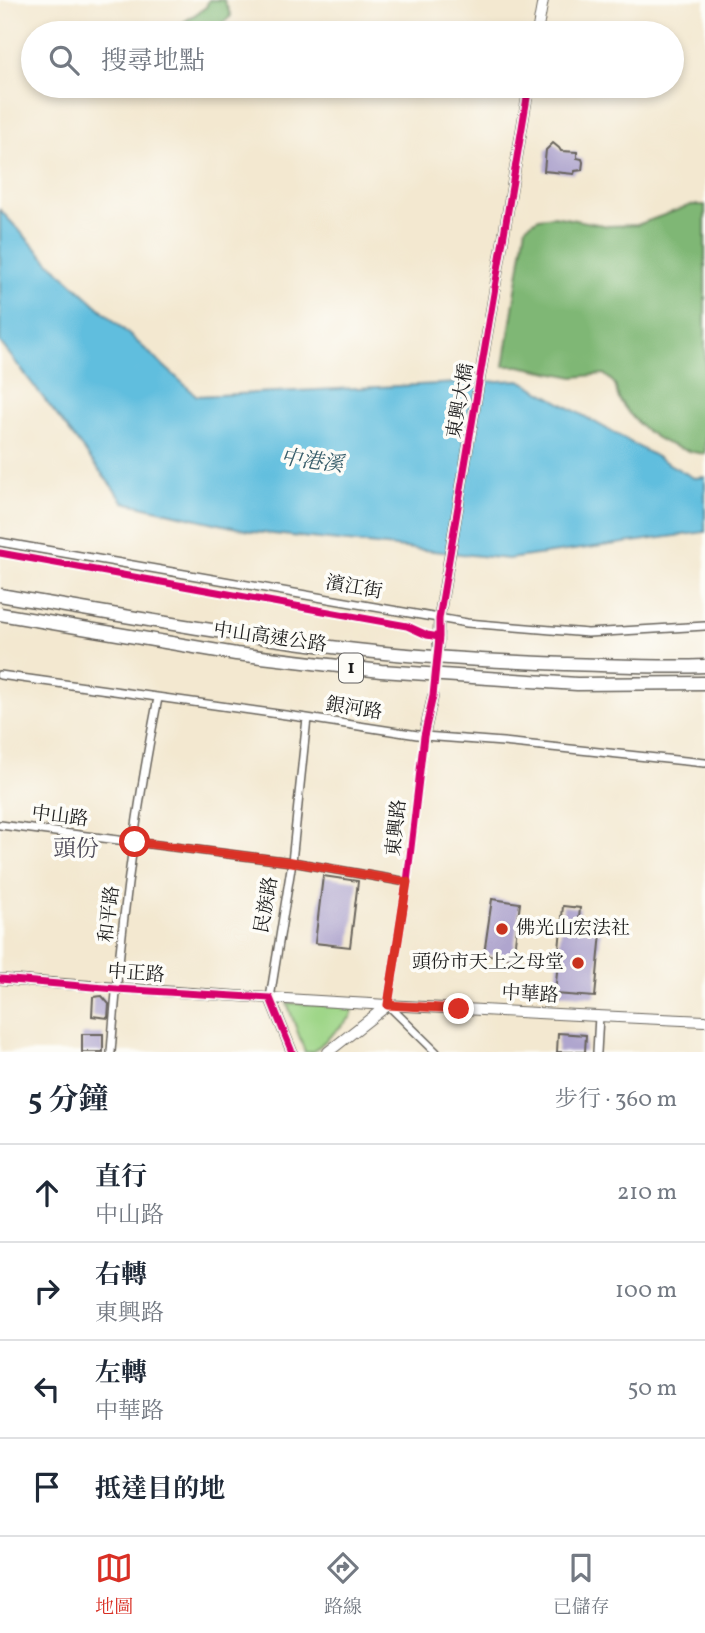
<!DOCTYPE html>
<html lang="zh-TW">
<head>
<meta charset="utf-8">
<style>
  body { margin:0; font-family:Vollkorn,"Noto Serif TC",serif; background:#f6f6f7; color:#1f2937 }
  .stop { position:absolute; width:21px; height:21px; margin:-16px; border:5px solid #d93025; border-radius:50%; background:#fff }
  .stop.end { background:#d93025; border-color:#fff; box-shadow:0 2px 7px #0008 }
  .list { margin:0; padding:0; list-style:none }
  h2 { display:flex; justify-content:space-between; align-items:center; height:91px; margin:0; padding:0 28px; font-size:30px }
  h2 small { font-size:23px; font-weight:400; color:#747a83 }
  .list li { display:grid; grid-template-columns:46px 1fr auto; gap:21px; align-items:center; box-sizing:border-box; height:98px; padding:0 28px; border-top:2px solid #e0e1e3 }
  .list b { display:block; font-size:26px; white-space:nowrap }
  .list p { margin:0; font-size:23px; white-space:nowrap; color:#747a83 }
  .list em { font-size:23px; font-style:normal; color:#747a83 }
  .icon { flex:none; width:38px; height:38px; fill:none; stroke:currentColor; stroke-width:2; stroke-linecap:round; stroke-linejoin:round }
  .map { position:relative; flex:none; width:705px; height:1052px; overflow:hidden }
  .search { position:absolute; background:#fff; box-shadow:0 4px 10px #0003; left:21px; right:21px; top:21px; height:77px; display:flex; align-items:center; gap:18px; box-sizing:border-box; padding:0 24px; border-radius:38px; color:#747a83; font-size:26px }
  .sheet { height:483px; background:#fff }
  nav { display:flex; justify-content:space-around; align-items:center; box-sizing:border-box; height:98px; border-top:2px solid #e0e1e3; background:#fff; font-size:19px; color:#747a83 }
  nav a { display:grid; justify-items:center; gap:4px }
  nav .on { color:#d93025 }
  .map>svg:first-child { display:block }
  .green { fill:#9fd688; stroke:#5e7952; stroke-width:2 }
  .forest { fill:#7fb774; stroke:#4e6a48; stroke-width:2 }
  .water { fill:#60bede; stroke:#3e6d7d; stroke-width:2 }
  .building { fill:#afa5ce }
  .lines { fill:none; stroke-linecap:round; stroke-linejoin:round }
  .secondary-tunnel { stroke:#c8bfac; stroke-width:10; stroke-dasharray:10 5; stroke-linecap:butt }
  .street-casing { stroke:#67635b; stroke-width:10 }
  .secondary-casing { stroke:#67635b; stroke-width:12 }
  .street { stroke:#fff; stroke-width:7 }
  .secondary { stroke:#fff; stroke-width:10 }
  .highway-bridge-casing { stroke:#67635b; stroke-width:15; stroke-linecap:butt }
  .highway-bridge { stroke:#fff; stroke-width:12 }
  .cycleway-casing { stroke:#fdfcf7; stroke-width:11 }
  .cycleway { stroke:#d6006c; stroke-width:7 }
  .route { stroke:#d93025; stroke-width:9 }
  .poi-dot { fill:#c8321e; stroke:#fdfcf7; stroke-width:2.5 }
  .labels { text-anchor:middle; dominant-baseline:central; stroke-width:7; stroke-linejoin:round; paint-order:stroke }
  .shield { fill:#fdfcf7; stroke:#605f5e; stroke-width:2 }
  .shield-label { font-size:18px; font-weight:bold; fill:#1c1c1c }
  .street-label { font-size:19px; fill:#1c1c1c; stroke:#fdfcf7 }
  .poi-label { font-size:19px; fill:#1c1c1c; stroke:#fdfcf7; text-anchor:start }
  .water-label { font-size:21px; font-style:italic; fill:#375d6a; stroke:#fdfcf7 }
  .quarter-label { font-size:23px; fill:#4f4c5a; stroke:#fdfcf7 }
</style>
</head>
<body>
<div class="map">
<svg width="705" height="1052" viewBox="0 0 705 1052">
  <rect width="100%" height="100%" fill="#fdfcf7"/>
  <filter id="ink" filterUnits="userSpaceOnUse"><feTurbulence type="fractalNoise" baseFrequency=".0143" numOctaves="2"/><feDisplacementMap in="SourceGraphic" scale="14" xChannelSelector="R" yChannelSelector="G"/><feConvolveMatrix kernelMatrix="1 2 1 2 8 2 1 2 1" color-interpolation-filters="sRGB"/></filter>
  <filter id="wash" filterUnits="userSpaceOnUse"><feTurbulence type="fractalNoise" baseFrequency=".00686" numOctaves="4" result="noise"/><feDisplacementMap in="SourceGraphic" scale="28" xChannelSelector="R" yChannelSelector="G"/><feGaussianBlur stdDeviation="1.57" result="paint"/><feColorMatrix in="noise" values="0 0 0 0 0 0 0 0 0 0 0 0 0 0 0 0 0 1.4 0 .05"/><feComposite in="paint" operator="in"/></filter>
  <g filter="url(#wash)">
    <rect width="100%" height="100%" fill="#f3e8d0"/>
    <path class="green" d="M287 1003 353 1006 351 1017 313 1052H305Z"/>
    <path class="forest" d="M209 0H224L231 16C217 29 210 33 190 33L181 24 206 7Z
      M691 205H705V454C667 449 641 433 620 401 617 396 617 390 615 385 613 381 607 377 604 374L574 377 519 366H504L526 226 539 218 554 216 608 226 637 225Z"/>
    <path class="water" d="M0 210 50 263 197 396 520 380 694 478 705 477V532L508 559 254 532 124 502 0 342Z"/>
    <g id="blocks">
      <path class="building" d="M553 143 559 148 561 151 577 152V158L582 159 583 162 582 170 575 171 574 174 544 171 546 150Z
        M323 876 358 881 350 947 315 943Z
        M492 899 520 903 513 959 484 954Z
        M563 906 580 908 578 929 601 932 595 997 555 994Z
        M102 996 109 1004 108 1018 92 1016 93 997Z
        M558 1033 586 1035 585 1052H557Z
        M82 1034H103V1052H82Z"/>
    </g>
  </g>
  <g filter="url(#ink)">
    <use href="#blocks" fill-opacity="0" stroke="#67635b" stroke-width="2"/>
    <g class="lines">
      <path class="secondary-tunnel" d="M433 696 438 651"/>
      <defs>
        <path id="street" d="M0 542 467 623 588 633 705 626
          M0 675 307 718 424 736 503 742 705 763
          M424 736 407 882 388 1005 436 1052
          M0 825 292 862 407 882
          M270 998 292 862 307 718
          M111 1052C120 935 135 813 158 698
          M597 1052 599 1016"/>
        <path id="secondary" d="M537 33 543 0
          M438 647 439 619 529 86
          M424 736 433 696
          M0 979C235 998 470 1010 705 1021
          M270 998 292 1052
          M328 1052 388 1005"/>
      </defs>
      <use href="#street" class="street-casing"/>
      <use href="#secondary" class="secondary-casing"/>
      <use href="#street" class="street"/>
      <use href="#secondary" class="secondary"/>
      <defs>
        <path id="highway-bridge" d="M0 595C118 615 237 636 356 650 426 658 497 661 567 664 613 665 659 668 705 666
          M0 614 236 654 381 671 577 684 705 683"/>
      </defs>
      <use href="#highway-bridge" class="highway-bridge-casing"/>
      <use href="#highway-bridge" class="highway-bridge"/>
      <defs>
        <path id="cycleway" d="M0 553 407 626 427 635 439 637
          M0 979 116 989 270 998 292 1052
          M388 1005 407 882 424 736 433 696 439 637V619L529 86"/>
      </defs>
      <use href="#cycleway" class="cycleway-casing"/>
      <use href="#cycleway" class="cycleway"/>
    </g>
  </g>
  <g class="lines" filter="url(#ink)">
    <path class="route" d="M135 842 292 862 407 882 388 1005 459 1009"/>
  </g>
  <g class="poi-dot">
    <circle cx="502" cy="929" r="7"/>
    <circle cx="578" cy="963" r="7"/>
  </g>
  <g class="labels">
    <rect class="shield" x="339" y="653.5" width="24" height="29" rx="5"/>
    <g class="shield-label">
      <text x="351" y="668">1</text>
    </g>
    <g class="street-label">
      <text transform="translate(461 401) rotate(-80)">東興大橋</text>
      <text transform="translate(354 588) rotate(10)">濱江街</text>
      <text transform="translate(270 638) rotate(8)">中山高速公路</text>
      <text transform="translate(354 709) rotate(9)">銀河路</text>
      <text transform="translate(60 817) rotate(7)">中山路</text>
      <text transform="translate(397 828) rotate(-84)">東興路</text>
      <text transform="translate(267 905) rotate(-80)">民族路</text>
      <text transform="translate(110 914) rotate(-83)">和平路</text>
      <text transform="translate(136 974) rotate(4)">中正路</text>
      <text transform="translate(530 995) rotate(3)">中華路</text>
    </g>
    <g class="poi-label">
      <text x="516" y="929">佛光山宏法社</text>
      <text x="564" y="963" text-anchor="end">頭份市天上之母堂</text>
    </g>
    <g class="water-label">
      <text transform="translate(312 462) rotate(7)">中港溪</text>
    </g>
    <g class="quarter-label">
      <text x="76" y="850">頭份</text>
    </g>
  </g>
</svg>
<div class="stop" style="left:135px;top:842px"></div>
<div class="stop end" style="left:459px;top:1009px"></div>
<div class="search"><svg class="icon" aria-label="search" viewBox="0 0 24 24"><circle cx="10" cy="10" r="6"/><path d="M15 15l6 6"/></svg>搜尋地點</div>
</div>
<section class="sheet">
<h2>5 分鐘<small>步行 · 360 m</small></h2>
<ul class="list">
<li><svg class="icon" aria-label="ahead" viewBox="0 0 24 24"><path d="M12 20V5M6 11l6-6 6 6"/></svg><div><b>直行</b><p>中山路</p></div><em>210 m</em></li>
<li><svg class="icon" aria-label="right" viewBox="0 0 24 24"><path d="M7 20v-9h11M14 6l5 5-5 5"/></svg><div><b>右轉</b><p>東興路</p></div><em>100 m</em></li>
<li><svg class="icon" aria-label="left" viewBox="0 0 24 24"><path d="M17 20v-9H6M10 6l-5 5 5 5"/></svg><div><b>左轉</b><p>中華路</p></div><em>50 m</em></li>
<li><svg class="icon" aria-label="arrive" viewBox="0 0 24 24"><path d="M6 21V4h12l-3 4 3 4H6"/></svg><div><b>抵達目的地</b></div></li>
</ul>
</section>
<nav>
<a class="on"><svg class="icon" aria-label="map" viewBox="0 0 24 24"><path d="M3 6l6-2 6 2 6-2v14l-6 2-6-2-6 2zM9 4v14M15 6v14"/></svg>地圖</a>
<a><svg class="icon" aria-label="directions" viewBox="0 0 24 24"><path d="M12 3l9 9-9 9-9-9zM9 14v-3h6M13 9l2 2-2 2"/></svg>路線</a>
<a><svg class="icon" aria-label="saved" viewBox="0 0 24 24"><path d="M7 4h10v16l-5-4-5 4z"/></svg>已儲存</a>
</nav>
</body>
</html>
